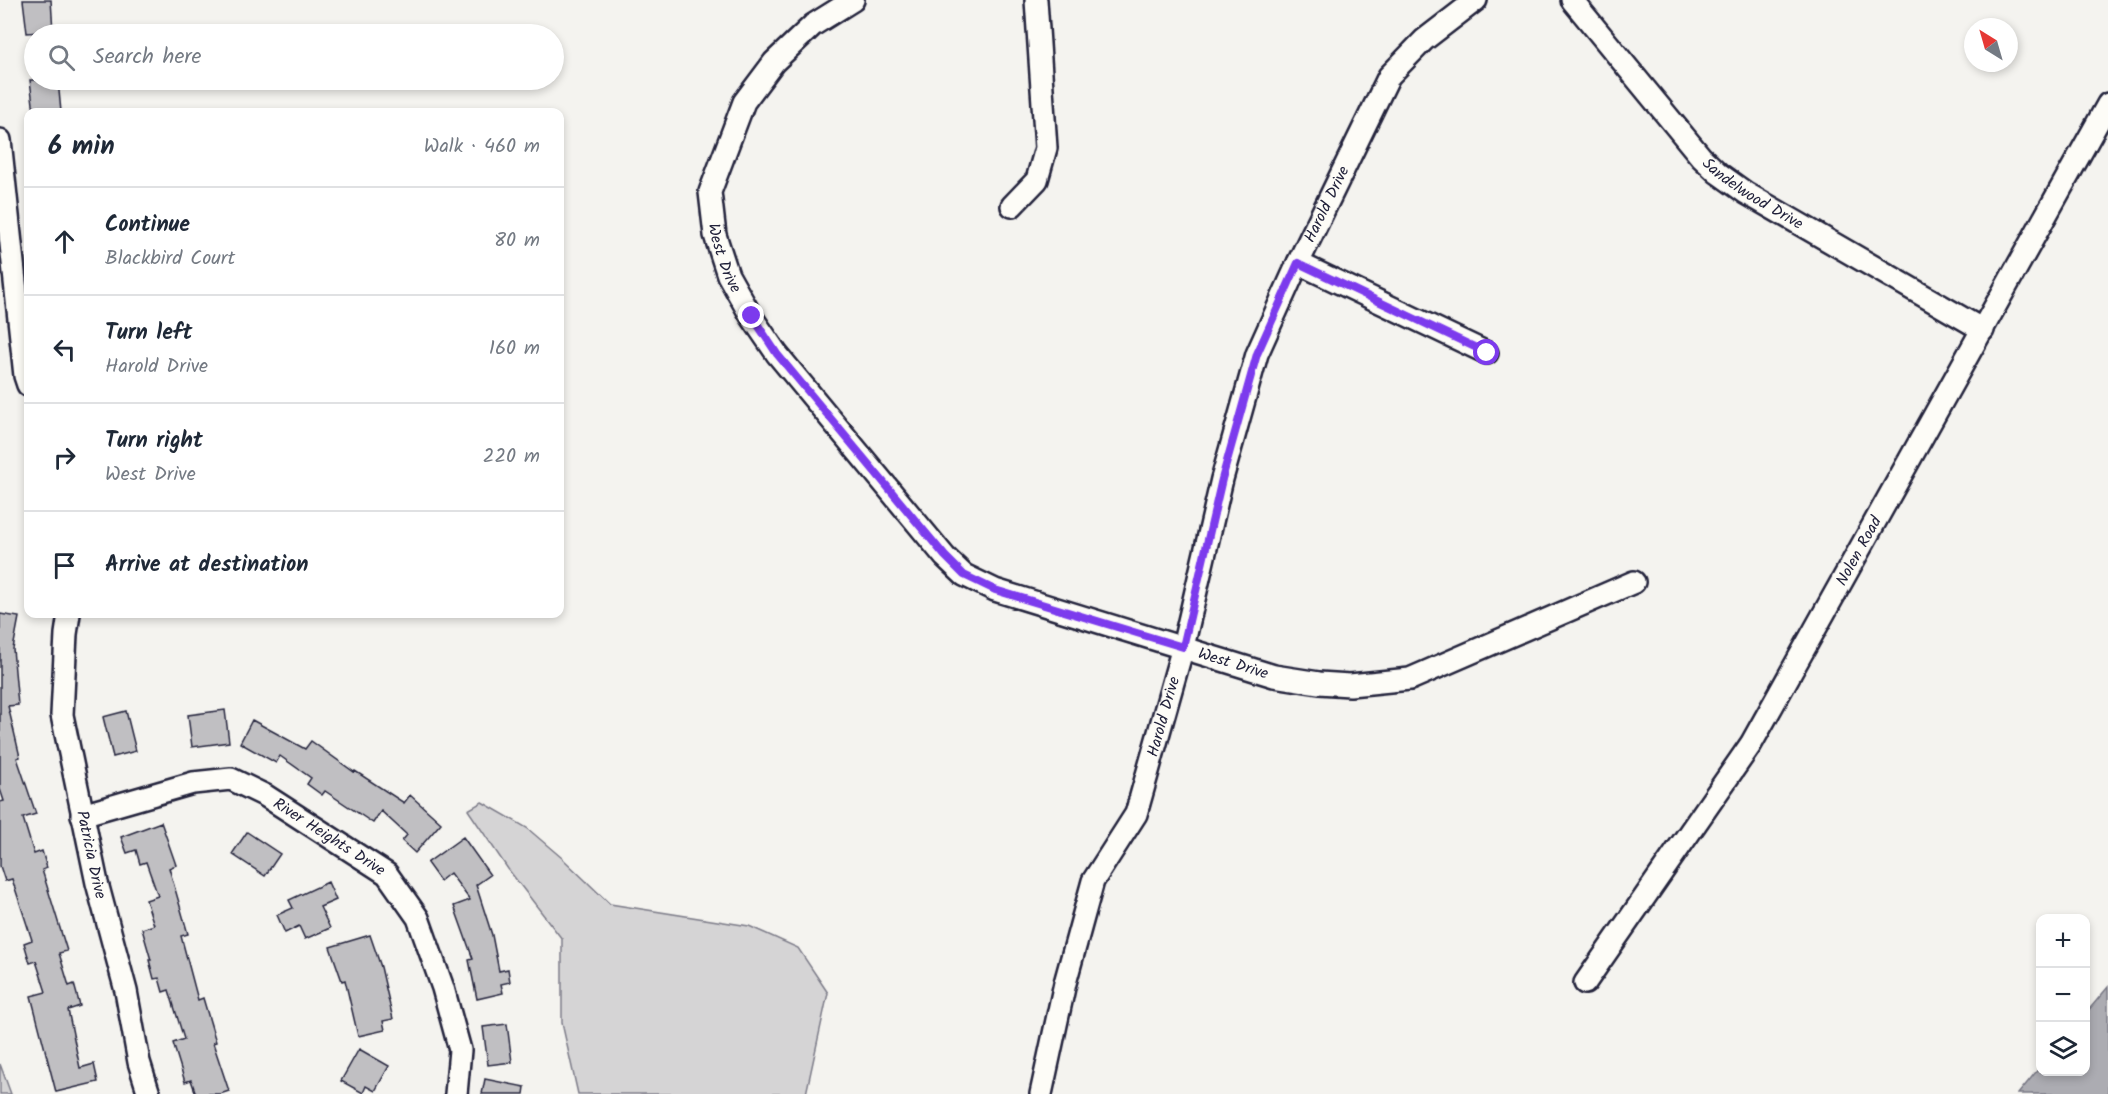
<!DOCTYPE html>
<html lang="en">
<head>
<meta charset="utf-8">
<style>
  body { margin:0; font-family:Kalam,sans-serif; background:#f6f6f7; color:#1f2937 }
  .controls { position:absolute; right:18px; bottom:18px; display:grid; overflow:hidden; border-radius:12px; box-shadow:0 3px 9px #0003 }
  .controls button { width:54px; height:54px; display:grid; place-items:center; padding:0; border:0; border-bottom:2px solid #e0e1e3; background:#fff; color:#1f2937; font:30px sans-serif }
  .compass { position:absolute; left:1964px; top:18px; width:54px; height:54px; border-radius:50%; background:#fff; box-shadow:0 3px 9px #0003; rotate:323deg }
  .stop { position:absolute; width:18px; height:18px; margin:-14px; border:4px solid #7c3aed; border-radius:50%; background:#fff }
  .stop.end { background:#7c3aed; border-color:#fff; box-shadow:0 2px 6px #0008 }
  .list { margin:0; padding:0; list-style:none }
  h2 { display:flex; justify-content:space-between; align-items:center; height:78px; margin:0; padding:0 24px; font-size:26px }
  h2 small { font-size:20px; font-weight:400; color:#747a83 }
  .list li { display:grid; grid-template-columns:39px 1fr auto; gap:18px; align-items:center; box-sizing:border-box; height:108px; padding:0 24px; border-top:2px solid #e0e1e3 }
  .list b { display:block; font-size:22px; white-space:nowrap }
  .list p { margin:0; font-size:20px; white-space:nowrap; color:#747a83 }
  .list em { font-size:20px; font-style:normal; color:#747a83 }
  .icon { flex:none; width:33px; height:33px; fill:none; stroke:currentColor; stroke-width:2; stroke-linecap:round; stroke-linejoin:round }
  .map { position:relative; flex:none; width:2108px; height:1094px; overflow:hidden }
  .search { position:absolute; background:#fff; box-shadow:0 3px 9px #0003; left:24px; top:24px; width:540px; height:66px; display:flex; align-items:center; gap:15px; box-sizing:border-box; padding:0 21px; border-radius:33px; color:#747a83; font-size:22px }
  .panel { position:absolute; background:#fff; box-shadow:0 3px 9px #0003; left:24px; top:108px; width:540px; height:510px; border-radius:12px }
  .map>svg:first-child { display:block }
  .green { fill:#d5d4d5; stroke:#7c7b88; stroke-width:1.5 }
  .water { fill:#acacb2; stroke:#757582; stroke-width:1.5 }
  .building { fill:#c0bfc2; stroke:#22223b; stroke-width:1.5 }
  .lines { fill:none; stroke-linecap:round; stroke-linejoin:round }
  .street-casing { stroke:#22223b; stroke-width:26 }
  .street { stroke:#fdfcf7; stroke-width:21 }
  .route { stroke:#7c3aed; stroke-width:8 }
  .labels { text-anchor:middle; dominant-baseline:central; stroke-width:4.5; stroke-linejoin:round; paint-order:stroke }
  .street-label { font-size:16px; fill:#22223b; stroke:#fdfcf7 }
</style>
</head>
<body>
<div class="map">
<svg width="2108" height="1094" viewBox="0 0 2108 1094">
  <rect width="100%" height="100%" fill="#f4f3ef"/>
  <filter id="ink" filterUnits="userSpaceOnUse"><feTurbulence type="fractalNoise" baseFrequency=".0167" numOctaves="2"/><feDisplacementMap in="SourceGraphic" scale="12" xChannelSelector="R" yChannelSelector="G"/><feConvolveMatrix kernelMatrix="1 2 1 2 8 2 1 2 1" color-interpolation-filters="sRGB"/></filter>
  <g filter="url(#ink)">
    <path class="green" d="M482 802 527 828 562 858 610 904 749 926 798 948 828 993 806 1094H578L562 1023V939L508 869 468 810Z
      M0 1064 11 1094H0Z"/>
    <path class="water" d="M2108 987V1094H2018L2040 1067V1072H2086V1013Z"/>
    <path class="building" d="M23 0H51L53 31 27 33Z
      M30 80H58L61 112H34Z
      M0 614 19 617 13 649 18 705 8 706 20 757 17 758 36 814 23 818 34 854 42 851 47 868 42 870 67 951 59 953 69 986 74 984 80 1006 68 1010 80 1068 94 1064 98 1082 56 1092 31 996 46 992 36 961 30 963 24 943 32 940 12 879 5 881 0 866V802L4 801 0 789Z
      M225 710 229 742 192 747 188 715Z
      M126 711 136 751 113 757 103 717Z
      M252 720 305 749 311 741 354 772 355 771 404 803 410 795 441 823 415 853 402 841 407 835 381 811 373 823 325 791 322 795 307 784 311 778 280 756 276 763 240 743Z
      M161 822 176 865 169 868 188 934 181 936 198 1000 203 998 216 1042 213 1043 229 1091 220 1094H196L191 1080 185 1082 173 1043 184 1039 169 990 163 992 159 978 154 979 149 960H151L142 929 154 925 146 900 158 896 146 862 140 864 136 850 127 853 121 837Z
      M247 832 280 854 265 876 232 854Z
      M463 837 490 875 476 885 492 935 499 971 508 969 510 982 501 984 503 993 477 999 469 960 473 959 454 906 470 900 450 873 440 881 427 863Z
      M328 882 336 900 320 907 330 928 305 939 299 926 285 933 277 915 293 908 289 900Z
      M370 935 381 967 393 1019 383 1021 385 1030 358 1036 345 980 342 981 330 947Z
      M507 1024 512 1062 488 1065 483 1027Z
      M359 1049 389 1066 375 1091 366 1086 363 1093 341 1081Z
      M485 1079 525 1087 524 1094H482Z"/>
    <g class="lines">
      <defs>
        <g id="street">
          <path id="s1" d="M853 0 813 25 774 62 744 102 710 192 715 235 728 275 751 316 777 354 945 557 964 575 995 590 1274 676 1319 683 1350 685 1410 679 1634 582"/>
          <path id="s2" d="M1572 0 1701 157 1718 173 1746 193 1983 330"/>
          <path d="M0 140 25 376 28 385"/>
          <path d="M1012 206 1037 180 1046 148 1036 0"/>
          <path d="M1298 263 1487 353"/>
          <path id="s3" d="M69 614 66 634 62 715 97 883 126 991 139 1062 149 1094"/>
          <path id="s4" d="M82 815 193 783 231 779 266 796 387 874 418 918 443 988 460 1050 456 1094"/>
          <path id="s5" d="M1585 983 1751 744 2108 104"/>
          <path id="s6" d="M1041 1094 1065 983 1093 881 1136 814 1183 647 1222 479 1257 354 1298 263 1389 76 1424 40 1476 0"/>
        </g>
      </defs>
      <use href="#street" class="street-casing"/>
      <use href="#street" class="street"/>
    </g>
  </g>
  <g class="lines" filter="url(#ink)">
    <path class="route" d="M752 316 777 354 945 556 964 575 995 590 1183 647 1222 479 1257 354 1298 263 1487 353"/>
  </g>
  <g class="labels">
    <g class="street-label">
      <text stroke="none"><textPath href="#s2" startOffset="267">Sandelwood Drive</textPath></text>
      <text stroke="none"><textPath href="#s6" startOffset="940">Harold Drive</textPath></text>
      <text stroke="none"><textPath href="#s1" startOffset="315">West Drive</textPath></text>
      <text stroke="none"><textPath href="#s5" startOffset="512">Nolen Road</textPath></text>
      <text stroke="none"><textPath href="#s1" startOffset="999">West Drive</textPath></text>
      <text stroke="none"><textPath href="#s6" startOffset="400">Harold Drive</textPath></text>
      <text stroke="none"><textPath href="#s4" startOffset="268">River Heights Drive</textPath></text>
      <text stroke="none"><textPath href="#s3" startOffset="244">Patricia Drive</textPath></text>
    </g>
  </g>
</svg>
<div class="controls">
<button>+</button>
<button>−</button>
<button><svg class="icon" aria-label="layers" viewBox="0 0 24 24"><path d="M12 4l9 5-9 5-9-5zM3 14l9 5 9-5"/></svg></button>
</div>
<svg class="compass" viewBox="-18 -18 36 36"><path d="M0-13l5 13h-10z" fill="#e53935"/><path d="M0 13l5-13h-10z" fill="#747a83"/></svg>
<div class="stop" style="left:1487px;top:353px"></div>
<div class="stop end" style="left:752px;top:316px"></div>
<div class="search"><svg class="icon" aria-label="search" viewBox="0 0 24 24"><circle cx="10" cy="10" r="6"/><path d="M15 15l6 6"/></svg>Search here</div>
<section class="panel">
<h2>6 min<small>Walk · 460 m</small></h2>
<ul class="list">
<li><svg class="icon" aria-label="ahead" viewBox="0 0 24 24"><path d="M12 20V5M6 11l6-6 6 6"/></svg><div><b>Continue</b><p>Blackbird Court</p></div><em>80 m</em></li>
<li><svg class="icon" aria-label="left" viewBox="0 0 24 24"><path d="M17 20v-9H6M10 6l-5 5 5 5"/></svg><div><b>Turn left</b><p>Harold Drive</p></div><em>160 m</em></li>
<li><svg class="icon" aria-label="right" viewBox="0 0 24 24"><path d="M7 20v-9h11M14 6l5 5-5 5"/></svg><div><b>Turn right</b><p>West Drive</p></div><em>220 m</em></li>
<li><svg class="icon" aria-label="arrive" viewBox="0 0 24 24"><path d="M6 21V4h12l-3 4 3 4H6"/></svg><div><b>Arrive at destination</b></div></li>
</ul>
</section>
</div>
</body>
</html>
